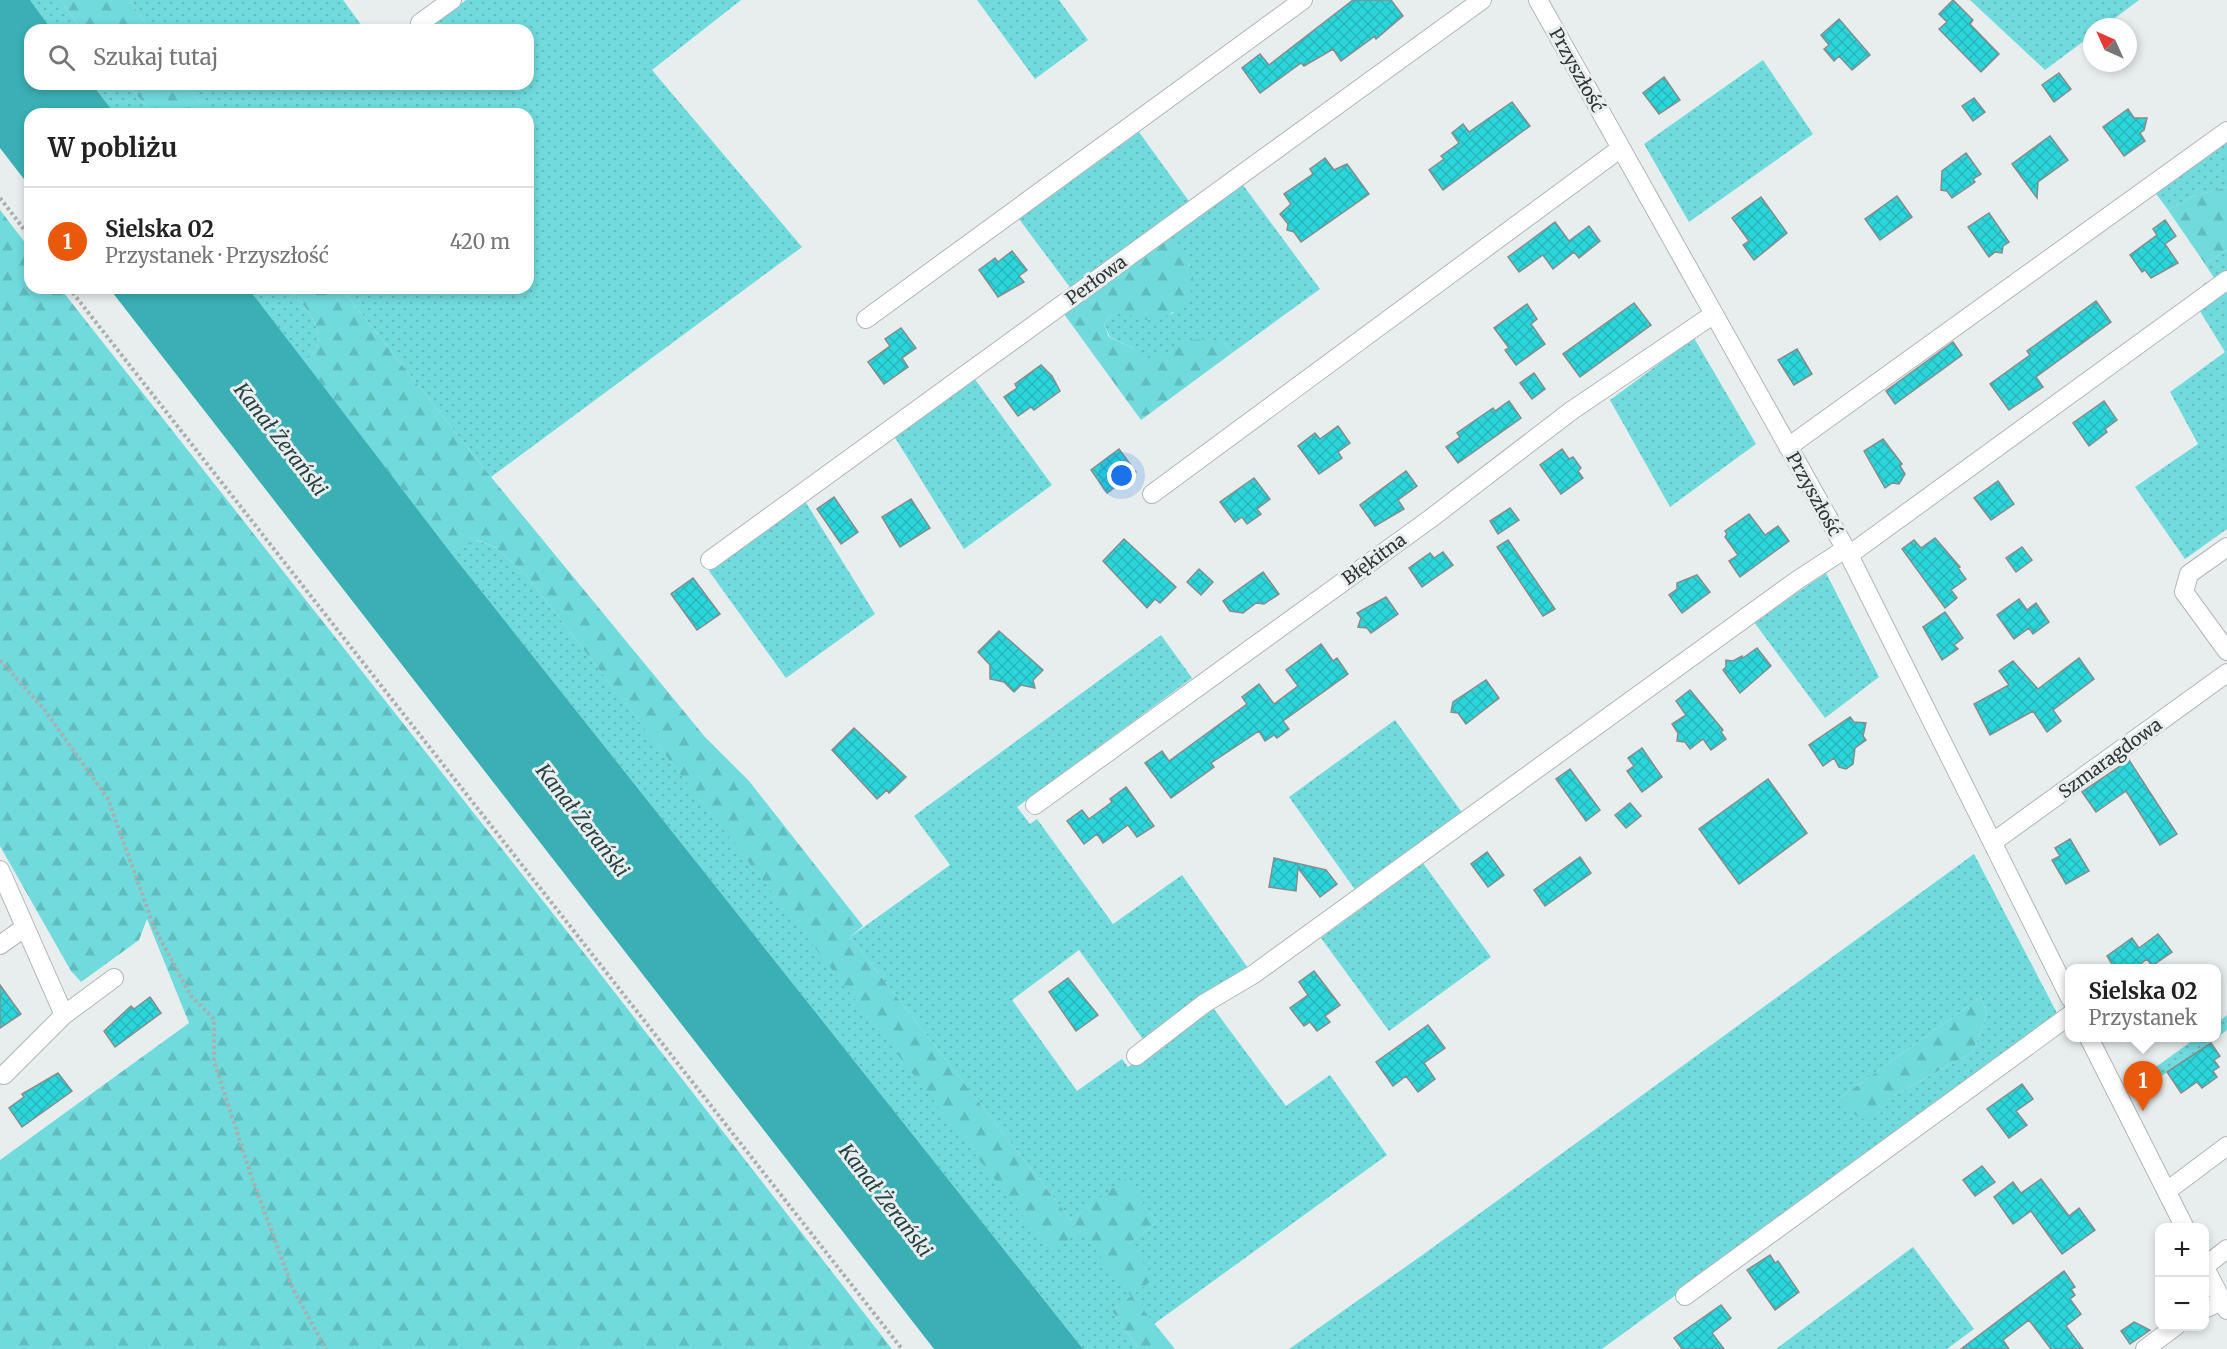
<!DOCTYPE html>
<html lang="pl">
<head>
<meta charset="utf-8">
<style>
  body { margin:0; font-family:Merriweather,serif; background:#f6f6f6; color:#222 }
  .controls { position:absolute; right:18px; bottom:18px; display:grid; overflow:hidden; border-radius:12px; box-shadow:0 3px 9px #0003 }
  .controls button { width:54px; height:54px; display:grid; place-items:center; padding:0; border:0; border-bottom:2px solid #e0e0e0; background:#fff; color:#222; font:30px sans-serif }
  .compass { position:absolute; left:2083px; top:18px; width:54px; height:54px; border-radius:50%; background:#fff; box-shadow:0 3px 9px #0003; rotate:315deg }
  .you { position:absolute; left:1122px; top:476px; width:21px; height:21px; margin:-15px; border:4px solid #fff; border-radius:50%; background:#1a73e8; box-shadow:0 0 0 9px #1a73e833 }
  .badge { display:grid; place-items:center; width:39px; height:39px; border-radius:50%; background:#ea580c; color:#fff; font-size:20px; font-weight:700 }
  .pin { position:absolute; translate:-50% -50px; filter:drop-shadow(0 2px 3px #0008) }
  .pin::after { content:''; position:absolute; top:32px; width:21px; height:18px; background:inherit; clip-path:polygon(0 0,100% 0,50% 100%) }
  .popup { position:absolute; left:2065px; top:964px; width:156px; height:78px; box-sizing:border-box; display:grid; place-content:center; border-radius:12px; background:#fff; filter:drop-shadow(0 2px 4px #0005); font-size:20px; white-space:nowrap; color:#767676 }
  .popup b { font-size:22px; color:#222 }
  .popup::after { content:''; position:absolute; left:50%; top:100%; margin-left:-12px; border:12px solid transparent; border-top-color:#fff }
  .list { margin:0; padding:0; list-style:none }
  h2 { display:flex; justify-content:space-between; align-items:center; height:78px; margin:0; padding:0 24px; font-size:26px }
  h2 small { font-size:20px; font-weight:400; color:#767676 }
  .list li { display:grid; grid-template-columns:39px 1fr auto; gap:18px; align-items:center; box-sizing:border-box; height:108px; padding:0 24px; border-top:2px solid #e0e0e0 }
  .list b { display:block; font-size:22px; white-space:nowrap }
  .list p { margin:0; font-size:20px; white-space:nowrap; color:#767676 }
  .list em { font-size:20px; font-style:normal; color:#767676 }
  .icon { flex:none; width:33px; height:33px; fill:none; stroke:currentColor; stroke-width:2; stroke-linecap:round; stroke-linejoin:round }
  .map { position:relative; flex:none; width:2227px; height:1349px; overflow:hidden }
  .search { position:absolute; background:#fff; box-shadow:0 3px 9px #0003; left:24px; top:24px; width:510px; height:66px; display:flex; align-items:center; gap:15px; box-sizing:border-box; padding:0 21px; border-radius:18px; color:#767676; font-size:22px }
  .panel { position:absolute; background:#fff; box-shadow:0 3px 9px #0003; left:24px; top:108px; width:510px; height:186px; border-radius:18px }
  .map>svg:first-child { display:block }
  .grass { fill:url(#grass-dots); fill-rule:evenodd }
  .forest { fill:url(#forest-firs) }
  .water { fill:#3ab0b4 }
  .building { fill:url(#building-cross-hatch); stroke:#878c8c; stroke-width:1.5 }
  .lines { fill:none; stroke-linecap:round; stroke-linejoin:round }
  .minor-casing { stroke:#b1b6b6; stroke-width:20 }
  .path { stroke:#aaaeae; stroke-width:4; stroke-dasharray:3 3; stroke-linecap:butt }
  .minor { stroke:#fff; stroke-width:18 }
  .labels { text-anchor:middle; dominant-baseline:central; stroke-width:6; stroke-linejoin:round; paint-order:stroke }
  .street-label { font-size:18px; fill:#333535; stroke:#e8eeee }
  .water-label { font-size:20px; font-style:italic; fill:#284142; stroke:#e8eeee }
</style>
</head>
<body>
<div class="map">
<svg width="2227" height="1349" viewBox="0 0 2227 1349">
  <defs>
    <pattern id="grass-dots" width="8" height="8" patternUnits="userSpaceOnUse" patternTransform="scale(1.5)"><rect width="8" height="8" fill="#70dadd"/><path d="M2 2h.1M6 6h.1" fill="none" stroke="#61bcbe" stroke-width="1.8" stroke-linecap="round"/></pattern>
    <pattern id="forest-firs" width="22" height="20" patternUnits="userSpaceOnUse" patternTransform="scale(1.5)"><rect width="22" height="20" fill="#70dadd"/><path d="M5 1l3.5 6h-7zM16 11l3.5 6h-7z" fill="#61bcbe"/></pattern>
    <pattern id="building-cross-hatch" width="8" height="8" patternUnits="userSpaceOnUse" patternTransform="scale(1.5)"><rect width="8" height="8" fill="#2bd5d9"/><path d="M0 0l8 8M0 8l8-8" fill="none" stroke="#27b7bb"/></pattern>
  </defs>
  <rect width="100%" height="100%" fill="#e8eeee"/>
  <path class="grass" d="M30 0H60L82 30H52Z
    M130 0H343L365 30H150Z
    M466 0H741L652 70 802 247 491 477 341 288H528V114H208L187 84H528V30H424Z
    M977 0H1059L1088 40 1035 79Z
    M1970 0H2139L2103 27H2092V35L2045 70Z
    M1763 60 1813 134 1689 222 1644 144Z
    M92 84H127L153 114H115Z
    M1139 132 1191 204 1072 290 1019 219Z
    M2227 138V187L2194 196 2168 210 2154 191Z
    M1240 181 1320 289 1232 353 1224 342 1151 360 1140 358 1133 348 1110 337 1104 324 1109 317 1120 311 1152 320 1173 313 1190 266 1167 236Z
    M2227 250V529L2185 559 2135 487 2198 444 2170 392 2225 352 2198 308 2204 283 2216 281 2205 264Z
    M248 288H290C301 303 321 322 318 343 317 350 309 357 305 363Z
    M1694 338 1756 444 1670 507 1610 400Z
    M974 378 1052 485 964 549 894 436Z
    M805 501 875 614 786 678 709 571Z
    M476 540 495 547 525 574 1051 1251 1081 1231 1129 1244 1157 1222 1125 1180 1071 1220 850 937 950 865 914 816 1161 635 1192 678 1017 807 1030 824 1037 819 1113 924 1182 875 1248 968 1145 1042 1079 950 1012 1000 1077 1091 1122 1059 1128 1067 1211 1005 1286 1106 1330 1075 1387 1155 1154 1324 1131 1296 1112 1311 1139 1349H1083L451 553Z
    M1826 573 1879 677 1825 718 1754 622Z
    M1395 720 1463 814 1356 891 1289 797Z
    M1974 854 2058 1015 1602 1349H1289L1421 1256ZM1981 997 1987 1014 1973 1052 1893 1096 1840 1098Z
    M1423 863 1491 957 1389 1031 1321 938Z
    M2227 1015V1030C2200 1051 2172 1070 2143 1087L2138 1080 2196 1038H2216L2217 1023Z
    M1913 1247 1974 1329 1947 1349H1776Z"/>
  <path class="forest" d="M60 0H130L150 30H82Z
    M127 84H187L208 114H153Z
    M2227 187V250L2205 264 2168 210 2194 196Z
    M0 210 30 249V288H60L588 958 892 1349H0V1160L189 1023 147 919 139 940 81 982 71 971 0 846Z
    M1167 236C1186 260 1208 279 1180 306 1173 313 1161 320 1151 320 1140 320 1130 314 1119 312L1109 317 1104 324 1109 337 1133 348 1141 358C1159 362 1165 352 1180 344 1194 337 1210 340 1224 342L1232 353 1141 420 1064 314Z
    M290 288H341L491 477 705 737 749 781 863 926 850 937 1071 1220 1125 1179 1157 1222 1129 1244 1155 1278 1132 1296 1175 1349H1139L1112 1311 1131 1296 1081 1231 1051 1252 525 574 495 547 477 540 451 553 305 363C309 357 317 350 318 343 321 322 301 303 290 288Z
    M1981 997 1987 1014 1973 1052 1893 1096 1880 1114 1863 1119 1852 1113 1840 1098Z"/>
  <path class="water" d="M0 0H30L52 30H30V84H92L115 114H30V187L0 148Z
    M109 288H248L451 553 1083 1349H934Z"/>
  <path class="building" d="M1353 0H1391L1403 16 1376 39 1375 36 1341 61 1333 49 1304 66 1301 63 1260 93 1242 68 1260 54 1269 65Z
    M1953 0 1973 20 1970 24 1999 54 1981 72 1939 29 1947 22 1939 14Z
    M1839 19 1870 55 1852 70 1839 56 1834 61 1824 49 1829 45 1821 35Z
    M2059 73 2071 89 2054 102 2042 85Z
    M1664 77 1680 100 1659 114 1643 93Z
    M1974 98 1985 112 1973 121 1962 106Z
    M1512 102 1530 126 1443 190 1429 170 1444 159 1441 156 1459 143 1452 133 1463 124 1469 132Z
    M2128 109 2134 118H2147L2144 130 2140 133 2145 141 2124 156 2103 127Z
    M2050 136 2068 160 2038 182 2037 198 2012 164Z
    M1966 153 1981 174 1973 179 1975 182 1952 198 1947 191 1941 190 1942 171Z
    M1325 158 1334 170 1347 164 1369 194 1301 242 1294 232 1287 230 1288 224 1280 214 1291 204 1284 194 1313 174 1310 169Z
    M1897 196 1912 217 1880 240 1865 219Z
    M1761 197 1787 233 1754 260 1743 245 1749 241 1732 218Z
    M1989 213 2009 242 2003 246 2002 253 1995 252 1989 257 1968 227Z
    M2165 220 2176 236 2165 244 2178 263 2151 278 2145 270 2142 272 2130 255 2157 235 2153 229Z
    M1555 222 1569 241 1589 226 1600 241 1579 258 1574 252 1553 269 1543 255 1519 272 1508 257Z
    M1012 251 1027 270 1019 276 1024 282 998 297 979 270 995 258 998 262Z
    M2096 301 2111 322 2036 377 2043 387 2009 410 1990 384 2030 355 2027 351Z
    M1634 303 1651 325 1580 377 1563 354Z
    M1527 304 1537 319 1531 324 1545 344 1516 365 1505 350 1509 348 1494 328Z
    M901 328 916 348 902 358 908 367 884 384 868 362 890 346 885 339Z
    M1953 342 1962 355 1895 404 1886 391Z
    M1797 349 1812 374 1794 385 1778 360Z
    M1041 365 1052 376 1060 391 1034 410 1031 407 1018 416 1004 397 1017 388 1015 384Z
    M1534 373 1545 389 1532 399 1520 383Z
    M1509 401 1521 418 1458 463 1446 447 1460 437 1457 433 1493 408 1495 411Z
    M2104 401 2117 420 2105 429 2107 432 2089 446 2073 423Z
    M1338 426 1350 443 1338 452 1342 458 1319 474 1298 446 1315 433 1320 439Z
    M1883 439 1902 464 1900 466 1905 474 1899 484 1892 483 1885 488 1864 451Z
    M1119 449 1136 472 1107 493 1091 470Z
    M1562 449 1569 459 1573 457 1581 468 1578 471 1583 478 1561 494 1540 465Z
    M1406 471 1417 486 1398 500 1404 509 1375 526 1360 505Z
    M1254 478 1270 499 1257 509 1261 514 1247 524 1242 517 1235 522 1220 502Z
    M1998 481 2014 504 1991 520 1974 498Z
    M834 497 858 532 841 544 817 509Z
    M911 499 930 528 900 547 882 517Z
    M1510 508 1519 520 1498 534 1490 521Z
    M1749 514 1765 535 1778 526 1789 541 1740 577 1729 561 1738 555 1725 537 1727 534 1725 531Z
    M1935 538 1960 567 1958 568 1966 579 1951 590 1957 598 1945 608 1902 549 1914 540 1921 548Z
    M1124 539 1176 587 1160 603 1155 599 1147 608 1103 561Z
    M1508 540 1555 609 1543 616 1497 547Z
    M2022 547 2032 560 2016 572 2006 558Z
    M1443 552 1453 565 1422 587 1409 568 1430 553 1434 558Z
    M1199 569 1213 582 1201 595 1187 582Z
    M1263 572 1279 594 1264 604 1256 603 1243 613 1230 611 1223 601Z
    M1697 575 1710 592 1682 613 1669 595 1677 589V583Z
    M693 578 720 614 697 630 671 594Z
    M1386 597 1398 614 1371 633 1367 628 1358 627 1361 618 1357 613Z
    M2019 599 2027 610 2036 603 2049 622 2033 634 2029 628 2014 639 1997 615Z
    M1945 612 1963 638 1954 645 1958 649 1942 660 1923 627Z
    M999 631 1043 670 1033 680 1035 688 1021 685 1014 692 1004 682 990 679V665L978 652Z
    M1321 644 1333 661 1337 658 1348 674 1283 721 1289 729 1277 738 1274 735 1265 741 1259 731 1211 763 1214 767 1171 798 1145 763 1162 751 1169 761 1247 704 1242 697 1259 684 1274 704 1298 686 1286 670Z
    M1757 648 1771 666 1740 693 1723 670 1726 667V660L1733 661 1742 656 1743 658Z
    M2079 658 2094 679 2053 710 2061 721 2047 732 2033 711 1990 735 1974 704 2009 685 1999 671 2013 661 2038 689Z
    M1486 680 1499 698 1466 724 1458 713 1451 712 1453 702Z
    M1690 690 1723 730 1721 732 1726 739 1711 750 1703 739 1690 749 1685 742 1677 741 1678 733 1672 724 1686 715 1676 701Z
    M1850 717 1854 722 1866 723 1863 736 1866 740 1855 748 1853 764 1846 769 1839 767 1834 758 1823 766 1809 745Z
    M854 728 906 777 889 793 887 790 877 799 832 750Z
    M1642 748 1662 777 1642 792 1627 771 1634 766 1628 758Z
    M2129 760 2177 834 2160 845 2126 791 2096 812 2082 792Z
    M1570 769 1600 810 1586 821 1556 779Z
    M1768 779 1807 833 1739 884 1699 829Z
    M1126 787 1154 826 1137 837 1128 825 1103 843 1097 834 1084 844 1067 821 1082 810 1089 819 1112 802 1110 799Z
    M1630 803 1641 816 1626 828 1615 815Z
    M2070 839 2089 871 2066 884 2052 860 2060 856 2055 848Z
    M1487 852 1504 875 1488 887 1471 864Z
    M1580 857 1591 873 1545 906 1534 890Z
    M1274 858 1326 870 1337 884 1320 897 1298 868 1296 891 1269 887Z
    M2158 934 2172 952 2152 966 2147 959 2134 969H2115L2107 956 2132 938 2139 948Z
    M1314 971 1340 1005 1325 1016 1330 1022 1317 1031 1310 1022 1304 1026 1290 1008 1308 995 1299 982Z
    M1068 978 1098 1015 1076 1031 1049 992Z
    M0 985 21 1014 0 1028Z
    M150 997 161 1013 115 1047 104 1031 131 1006 134 1009Z
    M1428 1025 1445 1048 1424 1063 1435 1079 1418 1092 1406 1076 1393 1086 1376 1062Z
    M2211 1043 2220 1056 2214 1060 2219 1067 2213 1071 2217 1077 2202 1088 2197 1082 2181 1093 2167 1072Z
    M58 1073 72 1091 22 1127 9 1108 24 1097 22 1094Z
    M2022 1084 2033 1099 2016 1111 2027 1125 2009 1138 1987 1109Z
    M1982 1166 1995 1182 1975 1196 1963 1180Z
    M2041 1179 2069 1216 2079 1208 2095 1230 2062 1254 2031 1211 2013 1224 1994 1197 2013 1182 2021 1193Z
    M1770 1255 1775 1263 1778 1261 1799 1292 1775 1310 1747 1270Z
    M2064 1271 2075 1287 2071 1289 2075 1295 2070 1299 2081 1314 2066 1326 2083 1349H2051L2029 1320 2003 1340 2009 1349H1961Z
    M1721 1305 1731 1318 1712 1333 1724 1349H1682L1674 1338Z
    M2134 1322 2150 1330 2130 1344 2121 1331Z"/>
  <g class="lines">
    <defs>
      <path id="minor" d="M1538 0 1849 555 2070 998
        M420 23 452 0
        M866 319 1303 0
        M1788 447 2227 131
        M1152 494 1621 148
        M2227 547 2189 574 2184 592 2227 651
        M1849 555 2227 280
        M710 560 1482 0
        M1035 805 1430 519 1571 411 1714 314
        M1993 842 2227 673
        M0 870 64 1015
        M0 945 24 928
        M2089 1038 2185 1228
        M1136 1056 1205 1003 1254 974 1796 581 1845 549
        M4 1075 64 1015 114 978
        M2167 1191 2227 1146
        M2204 1266 2227 1310
        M2205 1266 2227 1249
        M1685 1296 2070 1015
        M2204 1309 2222 1301
        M2145 1349 2176 1326"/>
    </defs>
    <use href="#minor" class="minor-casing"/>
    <path class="path" d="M0 198 30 237
      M69 288 902 1349
      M0 660 44 709 108 799 154 927 191 996 214 1019V1061L251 1175 293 1289 326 1349"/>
    <use href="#minor" class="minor"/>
  </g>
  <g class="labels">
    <g class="street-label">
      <text transform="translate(1577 70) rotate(61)">Przyszłość</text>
      <text transform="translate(1096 280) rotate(-36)">Perłowa</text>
      <text transform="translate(1814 494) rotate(61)">Przyszłość</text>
      <text transform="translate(1374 559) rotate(-36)">Błękitna</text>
      <text transform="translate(2110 758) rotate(-36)">Szmaragdowa</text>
    </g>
    <g class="water-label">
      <text transform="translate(281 439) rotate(52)">Kanał Żerański</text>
      <text transform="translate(583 820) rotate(52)">Kanał Żerański</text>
      <text transform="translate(886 1200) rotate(52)">Kanał Żerański</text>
    </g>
  </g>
</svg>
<div class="controls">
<button>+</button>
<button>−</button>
</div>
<svg class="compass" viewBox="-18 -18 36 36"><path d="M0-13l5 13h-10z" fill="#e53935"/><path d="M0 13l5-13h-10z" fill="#767676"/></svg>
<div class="you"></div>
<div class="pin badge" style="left:2143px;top:1111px">1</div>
<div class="popup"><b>Sielska 02</b>Przystanek</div>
<div class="search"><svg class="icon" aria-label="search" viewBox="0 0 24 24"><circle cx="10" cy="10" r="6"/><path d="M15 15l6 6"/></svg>Szukaj tutaj</div>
<section class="panel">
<h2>W pobliżu<small></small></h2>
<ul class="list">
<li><span class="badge">1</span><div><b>Sielska 02</b><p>Przystanek · Przyszłość</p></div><em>420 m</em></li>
</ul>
</section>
</div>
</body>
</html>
